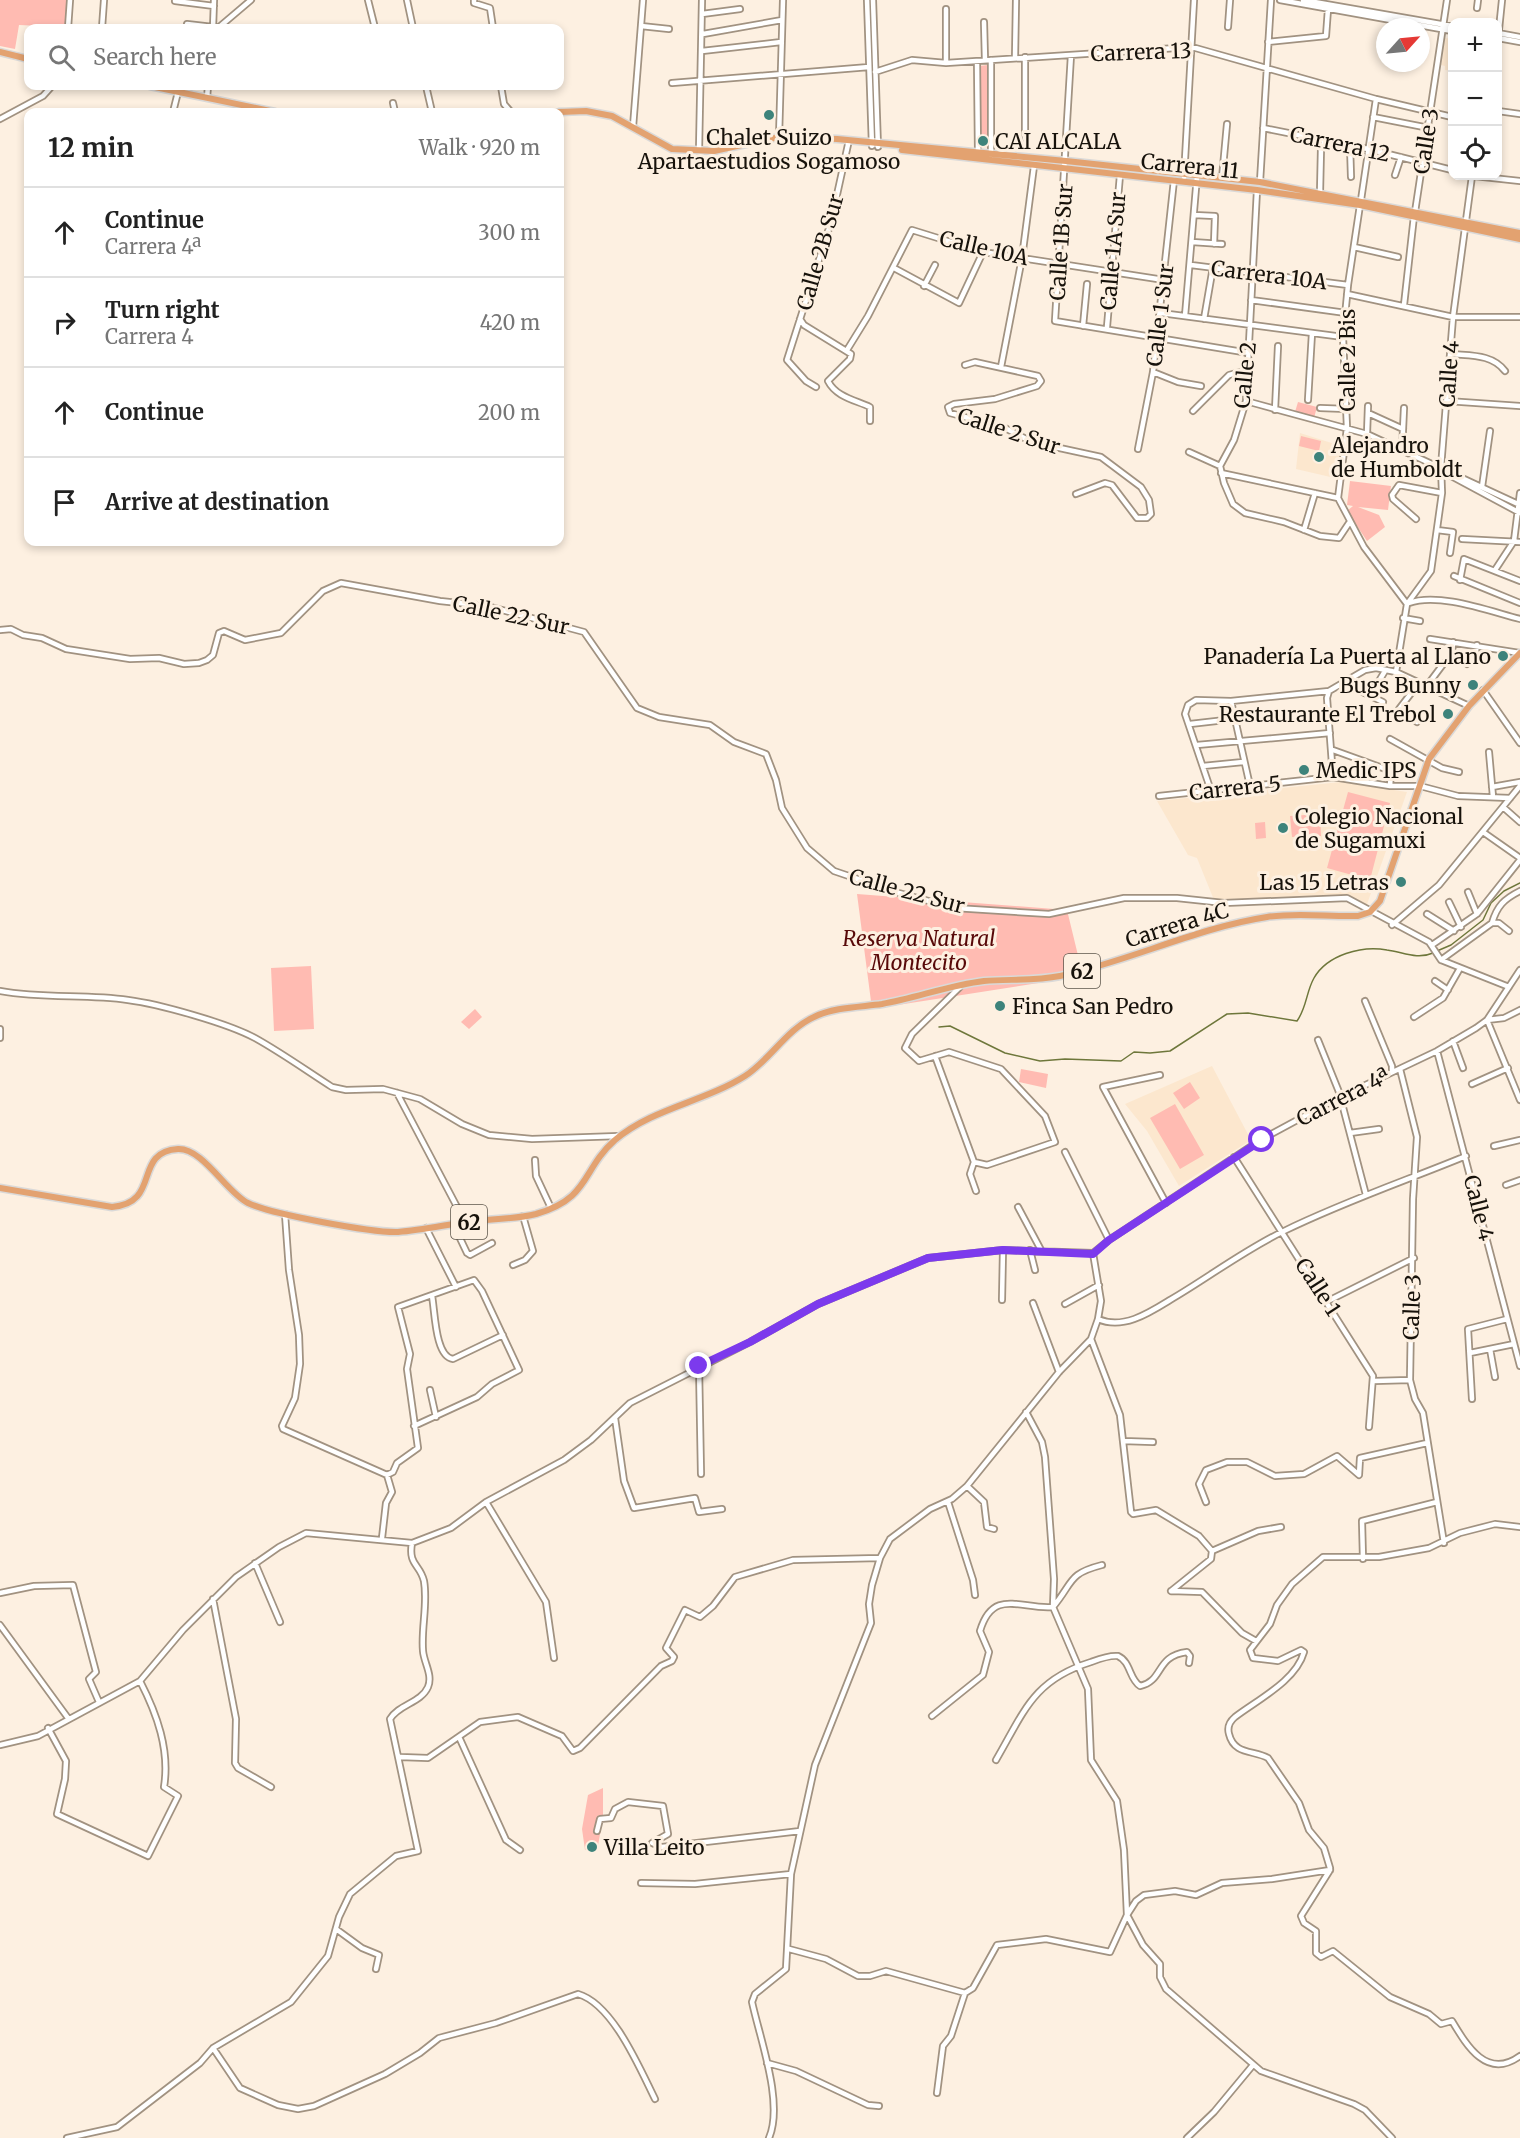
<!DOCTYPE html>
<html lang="en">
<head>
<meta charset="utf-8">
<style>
  body { margin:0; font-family:Merriweather,serif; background:#f6f6f6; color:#222 }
  .controls { position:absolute; right:18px; top:18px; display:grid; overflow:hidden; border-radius:12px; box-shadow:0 3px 9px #0003 }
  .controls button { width:54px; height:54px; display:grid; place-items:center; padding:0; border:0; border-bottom:2px solid #e0e0e0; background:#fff; color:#222; font:30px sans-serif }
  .compass { position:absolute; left:1376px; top:18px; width:54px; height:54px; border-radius:50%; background:#fff; box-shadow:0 3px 9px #0003; rotate:63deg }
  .stop { position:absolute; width:18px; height:18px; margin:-14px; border:4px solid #7c3aed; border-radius:50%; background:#fff }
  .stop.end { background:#7c3aed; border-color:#fff; box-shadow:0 2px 6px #0008 }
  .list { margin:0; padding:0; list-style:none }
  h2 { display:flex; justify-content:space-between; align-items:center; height:78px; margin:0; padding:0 24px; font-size:26px }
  h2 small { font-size:20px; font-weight:400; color:#767676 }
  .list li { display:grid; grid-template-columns:39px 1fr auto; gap:18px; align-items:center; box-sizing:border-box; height:90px; padding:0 24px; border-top:2px solid #e0e0e0 }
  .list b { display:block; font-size:22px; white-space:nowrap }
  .list p { margin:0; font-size:20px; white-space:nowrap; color:#767676 }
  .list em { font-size:20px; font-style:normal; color:#767676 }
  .icon { flex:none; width:33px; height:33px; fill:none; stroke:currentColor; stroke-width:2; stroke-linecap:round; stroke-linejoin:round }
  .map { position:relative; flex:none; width:1520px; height:2138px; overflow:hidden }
  .search { position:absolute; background:#fff; box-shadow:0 3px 9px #0003; left:24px; top:24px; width:540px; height:66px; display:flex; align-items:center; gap:15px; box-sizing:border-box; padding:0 21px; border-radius:12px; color:#767676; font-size:22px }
  .panel { position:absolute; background:#fff; box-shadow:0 3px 9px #0003; left:24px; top:108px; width:540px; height:438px; border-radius:12px }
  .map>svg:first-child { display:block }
  .built { fill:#fce7ce }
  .green { fill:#ffbbb2 }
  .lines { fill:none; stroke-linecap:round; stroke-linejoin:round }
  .stream { stroke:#6e773b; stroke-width:1.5 }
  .minor-casing { stroke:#a19281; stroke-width:8 }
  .major-casing { stroke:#dad9d8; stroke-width:9 }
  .minor { stroke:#fff; stroke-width:4.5 }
  .major { stroke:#e3a270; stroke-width:6 }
  .route { stroke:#7c3aed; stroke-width:8 }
  .poi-dot { fill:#3d837b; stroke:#fdf0e1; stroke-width:2 }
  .labels { text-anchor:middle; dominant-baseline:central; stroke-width:6; stroke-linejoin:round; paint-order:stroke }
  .shield { fill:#fdf0e1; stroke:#5c554b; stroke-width:1.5 }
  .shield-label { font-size:20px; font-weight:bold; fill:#17120b }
  .street-label { font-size:21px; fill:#17120b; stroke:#fdf0e1 }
  .poi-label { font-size:21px; fill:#17120b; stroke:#fdf0e1; text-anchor:start }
  .park-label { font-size:21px; font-style:italic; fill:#580909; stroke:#fdf0e1 }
</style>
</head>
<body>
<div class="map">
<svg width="1520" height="2138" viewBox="0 0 1520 2138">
  <rect width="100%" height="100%" fill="#fdf0e1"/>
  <path class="built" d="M1445 38 1452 39V71L1445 70V66L1441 65Z
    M1300 433 1341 446 1339 479 1296 469Z
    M1341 782 1407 792 1366 907 1348 897 1265 901 1214 900 1197 858 1188 855 1157 801Z
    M1212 1066 1251 1140 1179 1186 1147 1131 1125 1104Z"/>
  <path class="green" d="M0 0H69L66 27 19 25 15 49 0 46Z
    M988 65V147L981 148 979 66Z
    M1298 402 1317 407 1314 418 1295 412Z
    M1301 436 1321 441 1319 451 1299 446Z
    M1350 481 1391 486 1388 510 1358 507 1379 515 1385 527 1367 541 1347 511 1353 506 1347 505Z
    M1348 792 1390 803 1370 880 1327 868Z
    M1320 814 1321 836 1292 837 1290 816Z
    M1265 822 1266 838 1256 839 1255 823Z
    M857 894 1067 910 1083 976 872 1009Z
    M311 966 314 1029 274 1031 271 968Z
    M475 1009 482 1017 469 1029 461 1022Z
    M1021 1069 1048 1074 1046 1088 1019 1082Z
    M1190 1082 1200 1098 1184 1109 1173 1093Z
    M1175 1104 1204 1155 1180 1169 1150 1118Z
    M603 1788V1818L597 1851 585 1850 582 1829 588 1795Z"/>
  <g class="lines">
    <path class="stream" d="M1437 951 1451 945 1483 920 1491 903 1504 891 1520 883
      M939 1027 950 1026 1005 1053 1040 1061 1065 1059 1121 1061 1134 1052 1150 1053 1170 1051 1227 1014 1248 1013 1297 1021C1307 1007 1306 992 1314 978 1327 955 1362 945 1387 950 1403 952 1417 960 1433 953"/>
    <defs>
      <path id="minor" d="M368 0 375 28
        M407 0 413 28
        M474 0V3L490 8 493 28
        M867 0 872 146
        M873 0 878 147
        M1280 0 1452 31
        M1303 0 1452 26
        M175 1 214 6
        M1477 8 1478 0
        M946 9V63
        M702 14 740 9
        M984 22 985 60
        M187 24 213 27
        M641 26 669 29
        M1228 27 1230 0
        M68 28 70 0
        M102 28 104 0
        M213 28 214 0
        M218 28 251 0
        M1498 33 1520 37
        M703 34 782 20
        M1498 38 1520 42
        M1498 39 1502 0
        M1268 42 1326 36 1328 9
        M702 51 781 42
        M1071 55 1055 321 1249 353
        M1015 58 1016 0
        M977 61 978 153
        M875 72 912 60 946 63 1192 47 1376 99 1452 117
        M672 83 869 67
        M426 86 432 112
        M501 86 504 104 511 112
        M207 98 208 86
        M393 103 395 112
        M1498 111 1520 114
        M173 112 178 92
        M1373 117 1429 128
        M0 119 43 96 52 86
        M633 127 643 0
        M1263 128 1368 149 1452 170
        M779 137 783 0
        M1025 138V57
        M1350 145 1351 177
        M699 151 702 0
        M991 156V60
        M1395 175 1401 157
        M1474 176 1520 181
        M1184 177 1194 0
        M1222 178 1227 124
        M1260 182 1271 0
        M1257 190 1246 401 1234 440 1220 466 1224 483 1233 504 1245 513 1284 522 1320 536 1339 538 1349 523
        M1320 193 1321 148 1326 140
        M1361 200 1376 99
        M1360 205 1348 285 1343 337 1347 428 1338 498 1364 547 1407 604
        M1415 212 1447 0
        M1194 215 1215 216 1214 244
        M1192 242 1222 244
        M1354 247 1398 257
        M1191 265 1348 285
        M894 268 959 303 983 252
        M924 286 935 265
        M1347 294 1453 317H1520
        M1251 300 1346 313
        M1404 305 1414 216
        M1161 313 1343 337
        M1185 316 1197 176
        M800 319 804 325 851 354 850 359 828 381C836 397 855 400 870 407V421
        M1204 319 1213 267
        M1083 326 1087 284
        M1107 327 1120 175
        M847 350 868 316 912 230 983 252 1164 280
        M1451 354C1471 356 1492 354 1505 371
        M965 365 975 362 1038 376 1041 381 1037 386 995 399 954 404 948 407 950 413 1005 428 1032 442 1101 457 1141 487 1149 500 1151 514 1147 518H1137L1112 485 1105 483 1076 494
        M1001 367 1022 258 1034 166
        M1153 372 1178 382 1201 386
        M816 387 806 381 787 360 831 222 849 140
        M1308 400 1312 333
        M1246 401 1367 434 1520 505
        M1447 401 1520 406
        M1320 408 1347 409
        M1275 410 1278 346
        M1193 411 1229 375 1247 370
        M1368 413 1403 429
        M1367 434 1368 406
        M1138 449 1153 372 1174 180
        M1402 451 1404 408
        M1189 452 1220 466
        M1440 470 1520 513
        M1221 473 1338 498
        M1482 487 1490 431
        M1416 519 1393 499 1392 495 1399 485 1442 493
        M1304 530 1315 493
        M1437 530 1453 532 1450 553
        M1462 539 1520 542
        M1495 570 1514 541 1520 493
        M1454 576 1520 603
        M1460 580 1464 559 1520 581
        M1409 603C1438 592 1489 611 1520 619
        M1403 618 1420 621
        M0 630 11 629 23 635 42 638 66 649 130 659 159 658 184 664 199 663 207 660 213 655 219 633 224 631 245 640 281 633 323 591 341 583 440 601 487 606 584 632 637 708 659 717 710 725 734 742 766 754 776 780 782 808 807 848 834 871 899 893 955 908 1049 914 1124 898H1177L1224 903 1347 898 1429 942 1441 960 1509 987
        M1430 639 1520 653
        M1452 654 1453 642
        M1467 664 1475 656 1477 645
        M1396 672 1407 604 1431 571 1442 493 1441 467 1453 317 1472 176
        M1352 687 1383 702
        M1426 687 1444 663
        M1483 690 1520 743
        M1329 691 1327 698 1333 777
        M1370 696 1385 671
        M1231 701 1250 786
        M1417 722 1399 709 1419 683
        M1190 724 1234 719
        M1390 739 1442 768 1459 772
        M1197 745 1330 733
        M1333 750 1391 771 1390 786
        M1489 752 1493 797
        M1203 766 1243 762
        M1492 787 1520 782
        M1211 791 1185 714 1188 705 1196 700 1231 701 1329 691 1365 670 1376 668 1396 672 1469 706
        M1159 796 1333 777 1390 786H1420L1458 796 1510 798
        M1503 807 1520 822
        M1483 832 1520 858
        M1468 892 1477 914
        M1449 902 1461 927
        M1427 914 1454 931
        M1492 923C1497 906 1504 899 1520 891
        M1392 925 1439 885 1520 786
        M1432 945 1477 914 1520 860
        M1441 960 1492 923H1499L1509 931
        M1435 981 1448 990
        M960 987 912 1034 905 1048 919 1061 949 1052 1001 1069 1045 1116 1055 1142 987 1165 974 1162
        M0 991C43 999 85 994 128 1000 159 1004 227 1023 255 1038 282 1053 307 1071 332 1087L346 1090 383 1089 420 1099 462 1124 489 1135 532 1139 619 1136
        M1365 1001 1392 1066V1072
        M1414 1017 1443 998 1459 970
        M1487 1020 1520 1100
        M1487 1020 1504 1018 1520 1010
        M0 1029V1038
        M1318 1040 1339 1092 1366 1195
        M1453 1041 1463 1068
        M1437 1051 1520 1366
        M935 1056 974 1162
        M1400 1069 1417 1137 1413 1199 1410 1380 1415 1399 1423 1413 1444 1543
        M1160 1075 1103 1087 1166 1203
        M1472 1084 1508 1068
        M397 1093 465 1222 458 1234 467 1253 470 1255 492 1243
        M1350 1133 1379 1129
        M1494 1146 1520 1140
        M1065 1152 1109 1240
        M1234 1157 1373 1376 1369 1427
        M535 1160 536 1176 551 1208
        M974 1162 970 1174 976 1191
        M1506 1185 1520 1180
        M1018 1207 1041 1250
        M285 1214 289 1270 299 1335 300 1364 295 1398 282 1426 283 1429 387 1475 392 1492 386 1503 382 1538
        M426 1228 456 1287
        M1030 1250 1035 1270
        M1093 1253 1109 1240 1262 1139 1338 1098 1437 1051 1476 1028 1487 1020 1520 970
        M513 1265 525 1260 533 1251 523 1216
        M432 1296C435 1311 435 1357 453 1359L503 1335
        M1002 1300 1003 1250
        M1328 1301 1414 1258
        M1033 1303 1059 1372
        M1065 1304 1099 1285
        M1098 1319C1123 1330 1149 1313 1170 1300 1208 1278 1244 1250 1284 1231 1343 1202 1405 1181 1466 1156
        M1091 1339 1120 1415 1131 1512 1133 1514 1156 1510 1199 1536 1212 1551 1211 1559 1171 1591
        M1490 1349 1495 1377
        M1470 1353 1514 1344
        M699 1366 701 1474
        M1374 1381 1410 1380
        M430 1390 436 1417
        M1472 1399 1468 1329 1507 1319
        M1026 1412 1042 1442 1045 1457 1054 1579 1053 1607 1088 1689 1091 1760 1117 1801 1124 1850 1127 1915 1143 1945 1160 1964V1977L1166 1989 1261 2071 1354 2104 1365 2110 1392 2138
        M615 1418 624 1481 634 1508 695 1498 699 1512 722 1509
        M1123 1441 1153 1442
        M387 1475 393 1472 397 1463 418 1448 407 1369 410 1354 398 1307 474 1280 482 1291 519 1370 492 1384 477 1397 414 1426
        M967 1486 984 1502 987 1527 994 1529
        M486 1502 546 1602 554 1658
        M948 1502 973 1580 975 1595
        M1206 1502 1199 1484 1206 1470 1227 1462H1247L1275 1476 1304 1474 1337 1456 1359 1475 1360 1458 1427 1443
        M1212 1551 1258 1531 1281 1527
        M1363 1559 1362 1521 1437 1502
        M255 1563 280 1622
        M1171 1591 1202 1592 1242 1633 1256 1641
        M0 1593 34 1586 73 1585 96 1672 89 1679 99 1702
        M213 1599 236 1719 235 1763 238 1768 271 1787
        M0 1625 68 1718
        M932 1716 983 1675 989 1652 980 1631C993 1587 1022 1610 1053 1607 1074 1582 1067 1574 1102 1565
        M48 1728 66 1761 65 1779 57 1814 148 1856 178 1796 164 1787C170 1750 157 1714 140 1681
        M459 1737 506 1840 520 1850
        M0 1745 38 1736 140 1681 183 1630 236 1577 279 1547 306 1533 412 1543 451 1528 486 1502 564 1460 591 1440 630 1403 750 1342 818 1304 928 1258 1003 1250 1093 1253
        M400 1757 428 1758 480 1722 518 1717 562 1736 573 1751 580 1748 661 1666 672 1661 674 1657 666 1648 685 1610 700 1617 713 1606 735 1577 793 1560 880 1558
        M996 1760C1024 1712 1033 1680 1091 1662 1099 1659 1109 1655 1118 1656 1131 1662 1129 1679 1140 1686 1164 1681 1155 1656 1187 1652L1190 1656 1189 1663
        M597 1831 600 1819 611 1818 615 1809 628 1802 663 1806 668 1834 652 1843 662 1847 800 1831
        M1330 1868 1324 1848 1309 1830 1299 1803 1268 1758C1254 1750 1234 1755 1229 1734 1227 1727 1229 1722 1235 1717 1257 1700 1296 1681 1304 1652L1301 1650 1278 1661 1253 1658 1250 1650 1270 1624 1277 1605 1292 1584 1323 1557H1379L1429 1548 1460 1533 1495 1524 1520 1527
        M1330 1870 1301 1916 1304 1923 1316 1931V1953L1321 1957 1333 1951 1390 1997 1429 2014 1441 2024 1452 2021C1467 2046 1487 2080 1520 2056
        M641 1883 695 1884 791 1874
        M336 1929 362 1948 379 1955 376 1969
        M789 1949 826 1959 858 1976H870L886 1971 965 1993 973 1988 997 1945 1046 1939 1110 1952 1127 1915 1136 1901 1144 1895 1175 1891 1196 1895 1222 1883 1272 1879 1330 1870
        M213 2048 240 2088 278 2105 298 2109 314 2106 385 2074 420 2053 439 2038 496 2023 578 1994C613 2004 640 2069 655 2099
        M767 2063 796 2071 868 2105 879 2106
        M937 2093 943 2046 951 2036 965 1993
        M67 2138 117 2127 200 2063 213 2048 291 2002 328 1956 339 1917 350 1894 396 1856 418 1851 390 1719C399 1704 421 1703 428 1687 433 1675 424 1663 423 1651 421 1628 428 1604 424 1581 420 1564 408 1565 412 1543
        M769 2138C784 2103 760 2039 752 2002L755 1994 786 1969 791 1874 815 1765 871 1623 869 1604 872 1585 880 1558 890 1539 930 1509 952 1499 967 1486 1059 1372 1091 1339 1098 1319 1101 1301 1093 1253
        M1187 2138 1214 2112 1253 2065"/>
      <path id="major" d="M0 52 28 59
        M150 86 275 112
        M559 112 586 111 612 116 672 149 714 151 779 137 837 139 1066 161 1260 182 1520 233
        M902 150 1257 190 1360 205 1520 239
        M0 1188 112 1207C162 1203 132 1152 178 1149 203 1148 226 1192 248 1203 270 1214 373 1233 398 1232 424 1230 449 1224 474 1221 494 1219 516 1219 536 1214 591 1198 581 1170 615 1140 653 1108 704 1102 745 1076 770 1060 787 1029 814 1017 834 1007 861 1007 882 1004 916 998 950 985 984 981 1009 979 1035 981 1060 976 1130 961 1196 928 1267 917 1297 912 1328 917 1358 916L1370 912 1380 901 1429 759 1469 706 1520 653"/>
    </defs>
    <use href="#minor" class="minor-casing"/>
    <use href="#major" class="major-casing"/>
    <use href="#minor" class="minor"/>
    <use href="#major" class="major"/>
  </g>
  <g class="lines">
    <path class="route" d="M699 1366 750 1342 818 1304 928 1258 1003 1250 1093 1254 1109 1240 1262 1140"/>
  </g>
  <g class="poi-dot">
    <circle cx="769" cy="115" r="6"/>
    <circle cx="983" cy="141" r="6"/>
    <circle cx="1319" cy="457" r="6"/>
    <circle cx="1503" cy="656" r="6"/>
    <circle cx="1473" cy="685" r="6"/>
    <circle cx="1448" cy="714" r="6"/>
    <circle cx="1304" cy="770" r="6"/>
    <circle cx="1283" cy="828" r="6"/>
    <circle cx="1401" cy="882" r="6"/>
    <circle cx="1000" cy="1006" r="6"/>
    <circle cx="592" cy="1847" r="6"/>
  </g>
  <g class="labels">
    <g class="shield">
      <rect x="1064" y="954" width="36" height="34" rx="4.5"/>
      <rect x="451" y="1205" width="36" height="34" rx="4.5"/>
    </g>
    <g class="shield-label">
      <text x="1082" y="971">62</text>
      <text x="469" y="1222">62</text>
    </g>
    <g class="street-label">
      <text transform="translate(1141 52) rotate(-2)">Carrera 13</text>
      <text transform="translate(1426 141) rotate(-81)">Calle 3</text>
      <text transform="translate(1340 144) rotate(12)">Carrera 12</text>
      <text transform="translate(1190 166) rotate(6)">Carrera 11</text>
      <text transform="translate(1061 242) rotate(-86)">Calle 1B Sur</text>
      <text transform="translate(984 248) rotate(13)">Calle 10A</text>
      <text transform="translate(1113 251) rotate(-85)">Calle 1A Sur</text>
      <text transform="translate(820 252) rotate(-74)">Calle 2B Sur</text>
      <text transform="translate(1269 275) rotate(7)">Carrera 10A</text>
      <text transform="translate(1160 315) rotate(-83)">Calle 1 Sur</text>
      <text transform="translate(1347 360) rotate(-90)">Calle 2 Bis</text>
      <text transform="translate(1449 374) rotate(-86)">Calle 4</text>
      <text transform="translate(1245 375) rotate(-84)">Calle 2</text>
      <text transform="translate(1009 431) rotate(18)">Calle 2 Sur</text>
      <text transform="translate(511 615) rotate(12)">Calle 22 Sur</text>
      <text transform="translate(1235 788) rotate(-6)">Carrera 5</text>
      <text transform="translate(907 891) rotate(15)">Calle 22 Sur</text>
      <text transform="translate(1177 925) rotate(-17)">Carrera 4C</text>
      <text transform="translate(1343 1097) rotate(-27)">Carrera 4ª</text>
      <text transform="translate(1479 1208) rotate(76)">Calle 4</text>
      <text transform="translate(1318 1287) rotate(57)">Calle 1</text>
      <text transform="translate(1412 1307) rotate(-88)">Calle 3</text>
    </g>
    <g class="poi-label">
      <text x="769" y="137" text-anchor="middle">Chalet Suizo<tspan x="769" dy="24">Apartaestudios Sogamoso</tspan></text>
      <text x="995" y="141">CAI ALCALA</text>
      <text x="1331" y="445">Alejandro<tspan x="1331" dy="24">de Humboldt</tspan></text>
      <text x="1491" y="656" text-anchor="end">Panadería La Puerta al Llano</text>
      <text x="1461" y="685" text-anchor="end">Bugs Bunny</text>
      <text x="1436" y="714" text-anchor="end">Restaurante El Trebol</text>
      <text x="1316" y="770">Medic IPS</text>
      <text x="1295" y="816">Colegio Nacional<tspan x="1295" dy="24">de Sugamuxi</tspan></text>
      <text x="1389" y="882" text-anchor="end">Las 15 Letras</text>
      <text x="1012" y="1006">Finca San Pedro</text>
      <text x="604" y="1847">Villa Leito</text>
    </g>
    <g class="park-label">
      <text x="919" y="938">Reserva Natural<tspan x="919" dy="24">Montecito</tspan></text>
    </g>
  </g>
</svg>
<div class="controls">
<button>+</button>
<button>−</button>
<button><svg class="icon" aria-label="locate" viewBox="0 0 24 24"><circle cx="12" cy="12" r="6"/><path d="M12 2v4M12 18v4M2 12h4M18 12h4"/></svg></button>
</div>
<svg class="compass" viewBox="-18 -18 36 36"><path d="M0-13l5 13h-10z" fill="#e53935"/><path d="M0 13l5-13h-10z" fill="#767676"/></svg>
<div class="stop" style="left:1262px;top:1140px"></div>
<div class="stop end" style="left:699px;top:1366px"></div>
<div class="search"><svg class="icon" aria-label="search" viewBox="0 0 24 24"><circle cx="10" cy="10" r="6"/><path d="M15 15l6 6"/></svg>Search here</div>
<section class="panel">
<h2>12 min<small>Walk · 920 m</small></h2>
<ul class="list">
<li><svg class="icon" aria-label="ahead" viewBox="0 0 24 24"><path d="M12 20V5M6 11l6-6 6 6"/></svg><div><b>Continue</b><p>Carrera 4ª</p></div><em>300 m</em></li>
<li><svg class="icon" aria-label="right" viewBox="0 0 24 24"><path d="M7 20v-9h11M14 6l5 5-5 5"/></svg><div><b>Turn right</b><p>Carrera 4</p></div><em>420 m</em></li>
<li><svg class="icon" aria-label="ahead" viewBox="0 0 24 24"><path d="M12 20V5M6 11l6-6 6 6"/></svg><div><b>Continue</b></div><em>200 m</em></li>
<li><svg class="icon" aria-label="arrive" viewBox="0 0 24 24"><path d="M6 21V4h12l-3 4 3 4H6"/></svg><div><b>Arrive at destination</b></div></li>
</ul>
</section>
</div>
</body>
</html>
